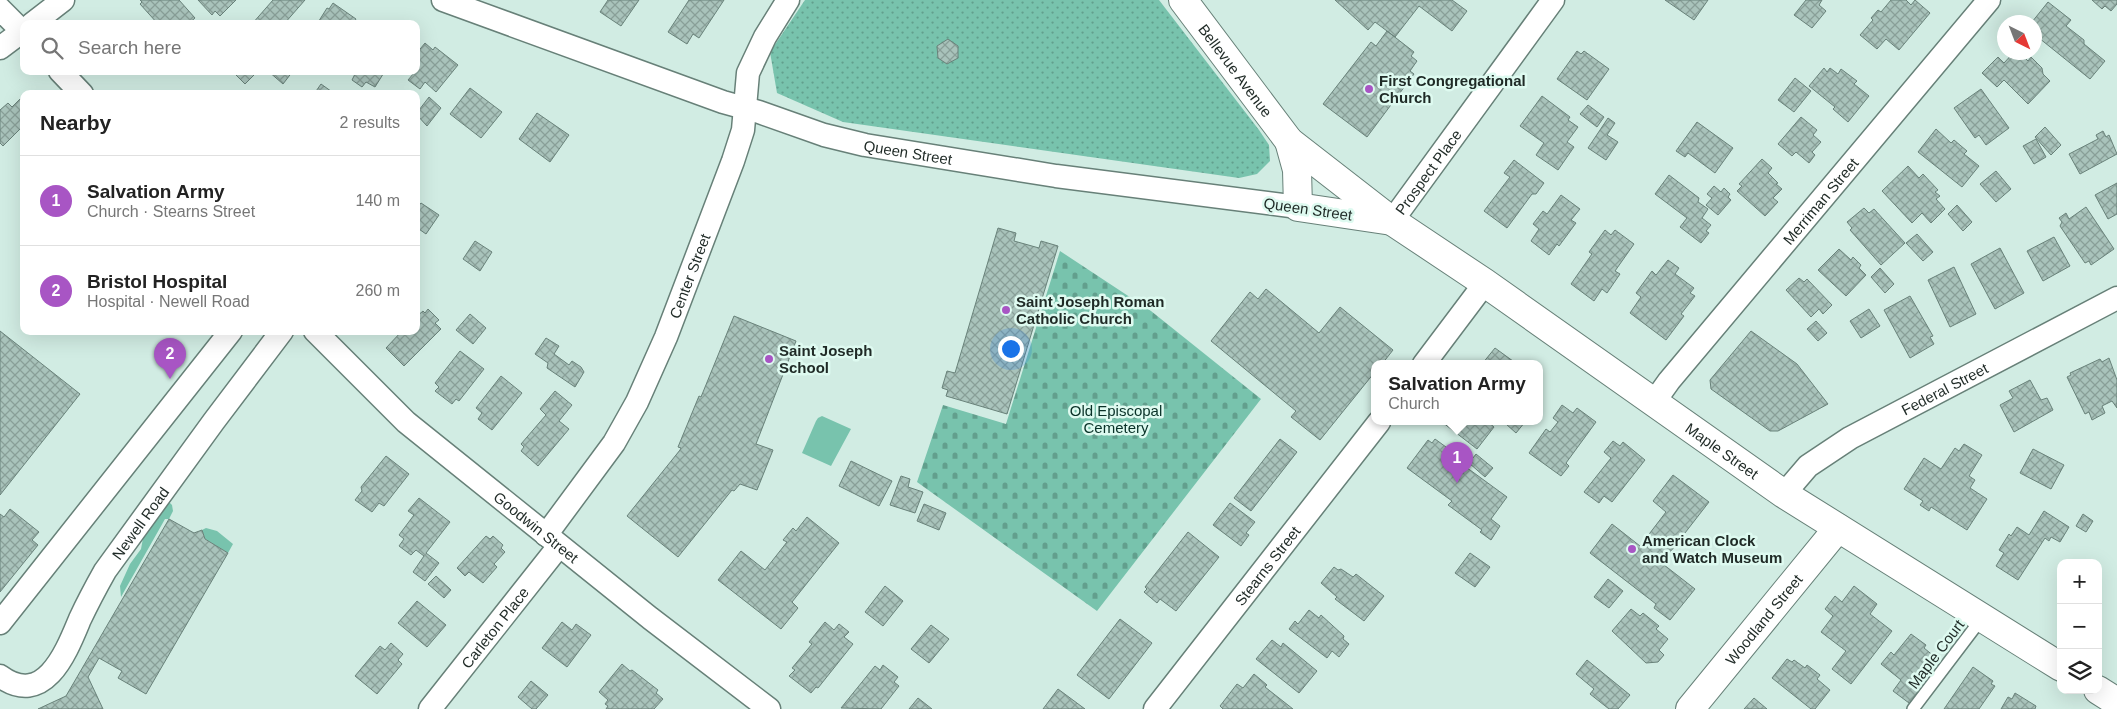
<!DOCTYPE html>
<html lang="en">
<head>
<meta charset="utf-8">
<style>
  body { margin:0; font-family:Arial,sans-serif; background:#f6f6f6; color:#222 }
  .controls { position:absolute; right:15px; bottom:15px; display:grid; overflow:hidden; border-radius:10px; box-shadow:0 5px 20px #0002 }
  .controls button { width:45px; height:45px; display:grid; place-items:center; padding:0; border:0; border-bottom:1px solid #e0e0e0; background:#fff; color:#222; font:25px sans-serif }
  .compass { position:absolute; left:1997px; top:15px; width:45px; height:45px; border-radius:50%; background:#fff; box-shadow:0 5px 20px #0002; rotate:138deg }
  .you { position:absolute; left:1010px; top:348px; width:18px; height:18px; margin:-12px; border:4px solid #fff; border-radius:50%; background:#1a73e8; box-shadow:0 0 0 8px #1a73e833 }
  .badge { display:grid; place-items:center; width:32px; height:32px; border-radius:50%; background:#a855c4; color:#fff; font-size:16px; font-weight:700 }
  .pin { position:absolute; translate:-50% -41px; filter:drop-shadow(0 1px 2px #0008) }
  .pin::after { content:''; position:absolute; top:26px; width:18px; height:15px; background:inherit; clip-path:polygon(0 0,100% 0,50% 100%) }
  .popup { position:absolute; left:1371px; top:360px; width:172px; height:65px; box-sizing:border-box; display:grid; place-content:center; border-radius:10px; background:#fff; filter:drop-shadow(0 1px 4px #0005); font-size:16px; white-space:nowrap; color:#767676 }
  .popup b { font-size:19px; color:#222 }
  .popup::after { content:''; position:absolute; left:50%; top:100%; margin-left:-10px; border:10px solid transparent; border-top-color:#fff }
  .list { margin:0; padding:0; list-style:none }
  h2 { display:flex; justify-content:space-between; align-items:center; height:65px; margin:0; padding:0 20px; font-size:21px }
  h2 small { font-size:16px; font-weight:400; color:#767676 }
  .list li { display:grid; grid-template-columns:32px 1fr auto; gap:15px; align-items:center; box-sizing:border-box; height:90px; padding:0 20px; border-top:1px solid #e0e0e0 }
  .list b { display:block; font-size:19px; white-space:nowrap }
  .list p { margin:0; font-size:16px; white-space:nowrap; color:#767676 }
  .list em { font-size:16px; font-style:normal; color:#767676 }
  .icon { flex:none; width:28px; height:28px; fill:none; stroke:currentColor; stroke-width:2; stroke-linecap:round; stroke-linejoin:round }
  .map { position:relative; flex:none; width:2117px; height:709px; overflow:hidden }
  .search { position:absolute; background:#fff; box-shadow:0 5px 20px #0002; left:20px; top:20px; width:400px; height:55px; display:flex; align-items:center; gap:12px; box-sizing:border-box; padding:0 18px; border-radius:10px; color:#767676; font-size:19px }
  .panel { position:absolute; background:#fff; box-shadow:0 5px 20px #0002; left:20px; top:90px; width:400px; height:245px; border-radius:10px }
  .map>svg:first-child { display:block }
  .grass { fill:url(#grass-dots) }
  .cemetery { fill:url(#cemetery-stones) }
  .green { fill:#78c3ad }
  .building { fill:url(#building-cross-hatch); stroke:#69827a }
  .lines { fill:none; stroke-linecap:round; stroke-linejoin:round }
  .lane-casing { stroke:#678078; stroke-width:14 }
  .street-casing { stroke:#678078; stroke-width:25 }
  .secondary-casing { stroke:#678078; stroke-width:30 }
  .lane { stroke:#fff; stroke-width:11 }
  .street { stroke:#fff; stroke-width:22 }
  .secondary { stroke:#fff; stroke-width:28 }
  .poi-dot { fill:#a855c4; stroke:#defaf0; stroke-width:2 }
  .labels { text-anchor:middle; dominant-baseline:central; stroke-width:5; stroke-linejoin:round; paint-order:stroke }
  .street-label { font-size:15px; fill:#1f2a26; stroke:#defaf0 }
  .poi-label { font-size:15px; font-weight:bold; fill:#1f2a26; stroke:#defaf0; text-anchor:start }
  .park-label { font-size:15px; fill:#083127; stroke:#defaf0 }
</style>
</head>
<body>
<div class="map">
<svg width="2117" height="709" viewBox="0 0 2117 709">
  <defs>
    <pattern id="grass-dots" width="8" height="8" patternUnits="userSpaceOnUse" patternTransform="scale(1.25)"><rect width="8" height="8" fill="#78c3ad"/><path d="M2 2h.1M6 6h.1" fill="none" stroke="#629f8d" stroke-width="1.8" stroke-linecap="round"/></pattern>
    <pattern id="cemetery-stones" width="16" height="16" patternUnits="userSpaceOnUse" patternTransform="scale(1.25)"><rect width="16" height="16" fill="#78c3ad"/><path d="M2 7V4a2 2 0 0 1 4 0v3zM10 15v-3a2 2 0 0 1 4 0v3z" fill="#629f8d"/></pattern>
    <pattern id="building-cross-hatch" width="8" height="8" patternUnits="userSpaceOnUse" patternTransform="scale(1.25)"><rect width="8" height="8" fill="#a9c3bb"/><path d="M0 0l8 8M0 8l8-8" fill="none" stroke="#899f98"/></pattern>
  </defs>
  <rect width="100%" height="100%" fill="#d1ece3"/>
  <path class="grass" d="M805 0H1159L1259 130 1269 145 1270 161 1257 174 1239 178 843 122 777 93 770 52Z"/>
  <path class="cemetery" d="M1060 251 1151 311 1261 399 1097 611 917 482 943 405 1006 424Z"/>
  <path class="green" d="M822 416 851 429 831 466 802 453 816 421 818 418Z
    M168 501 172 505 173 511 169 519H165L121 597 120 586 130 564 141 549 144 533Z
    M206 528 217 531 233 544 228 553 205 539 202 530Z"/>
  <path class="building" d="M140 0H179L195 18 188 24H158L140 4 142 2Z
    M198 0H236L220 16 215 11 212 15Z
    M273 0H305L284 24H252Z
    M608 0H639L621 26 600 12Z
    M689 0H724L699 38 693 34 687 44 668 32Z
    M1335 0H1452L1467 11 1452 31 1419 6 1395 37 1375 22 1368 30Z
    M1665 0H1708L1694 20Z
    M1806 0H1822L1819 5 1826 11 1812 28 1794 15Z
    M1891 0H1906L1911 5 1915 0 1930 13 1899 50 1886 39 1877 49 1860 35 1873 20 1871 18 1878 10 1881 12Z
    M2092 0H2117V4L2111 11 2105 6 2102 9Z
    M2048 2 2071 20 2066 26 2084 40V44L2105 61 2090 79 2039 38 2034 44V22H2032Z
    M333 3 356 19 353 24H317L327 8 329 9Z
    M1387 31 1414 52 1411 56 1417 61 1410 71 1414 74 1367 137 1323 104 1371 42 1376 46Z
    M948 39 958 46V58L947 64 938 58 937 46Z
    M425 43 433 50 435 47 458 65 436 92 425 82 420 89 408 80 419 67 416 65V54Z
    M1577 51 1581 54 1584 51 1609 69 1587 100 1557 79Z
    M2014 52H2019L2028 61 2031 57 2042 68 2043 74 2050 81 2028 104 2004 80 1997 87 1982 73 1998 57 2004 63Z
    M1824 68 1827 72 1830 68 1838 74 1841 69 1857 81 1854 84 1869 96 1848 122 1833 109 1835 107 1809 86Z
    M232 71H258L245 84Z
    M268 71H293L283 84Z
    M351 71H385L375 87 366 82 362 87 352 80 355 74Z
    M1795 78 1811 91 1794 112 1778 100Z
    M321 84 335 94H314Z
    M470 88 502 112 481 138 450 114Z
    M1981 89 2009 128 1986 145 1979 135 1975 138 1954 108Z
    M1542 96 1570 117 1568 120 1578 127 1567 142 1574 147 1558 170 1536 155 1544 143 1520 126Z
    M429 97 441 108 427 126 416 114Z
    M20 99 24 102V125L3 146 0 143V110L8 103 12 107Z
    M1588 105 1604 117 1597 127 1580 114Z
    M537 113 569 135 550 162 519 139Z
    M1801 117 1817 130 1813 135 1821 142 1812 152 1815 155 1809 163 1796 152 1792 156 1778 144Z
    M1608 118 1615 123 1607 135 1618 142 1606 160 1588 148Z
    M1697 122 1733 148 1715 173 1688 153 1685 157 1676 151Z
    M2045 127 2061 145 2051 155 2035 137Z
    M1936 129 1951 143 1954 140 1967 151 1964 154 1979 166 1962 187 1918 152Z
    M2103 131 2106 137 2109 135 2117 154 2080 174 2069 154 2098 139 2096 135Z
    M2036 139 2046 157 2034 164 2023 146Z
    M1762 159 1772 168 1768 173 1778 183 1776 184 1782 189 1773 198 1778 202 1765 216 1737 191 1742 186 1739 184Z
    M1514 160 1544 183 1536 194H1532L1507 228 1484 211 1510 177 1504 173Z
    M1908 166 1919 178 1923 174 1938 190 1935 192 1940 196 1936 199 1945 209 1931 223 1922 213 1912 223 1882 191Z
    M1996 171 2011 189 1996 202 1980 184Z
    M1669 175 1699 198 1698 202 1708 209 1702 218 1711 225 1706 231 1709 233 1701 243 1680 227 1687 218 1655 194Z
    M2117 183V214L2108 219 2095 195Z
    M1714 186 1721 192 1724 188 1730 194 1728 197 1731 200 1718 215 1706 205 1712 198 1707 194Z
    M1561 195 1580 209 1571 220 1576 223 1559 246 1557 244 1549 255 1531 241 1539 229 1533 224 1543 211 1547 214Z
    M421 203 439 215 426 234 416 227V209Z
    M1957 205 1972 222 1963 231 1948 214Z
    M2086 207 2114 249 2091 265 2089 261 2085 263 2060 226 2062 222 2059 218 2066 213 2069 219Z
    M1864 208 1869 213 1874 209 1905 243 1881 265 1850 230 1852 228 1847 222Z
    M998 228 1016 233 1014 241 1039 248 1041 241 1058 246 1007 414 946 396 948 390 942 388 947 371 955 373Z
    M1605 230 1611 235 1615 230 1634 244 1615 271 1620 274 1607 293 1602 289 1594 301 1571 284 1592 254 1589 252Z
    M1917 234 1933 252 1923 261 1906 243Z
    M2054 237 2070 266 2043 281 2027 251Z
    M475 241 492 252 480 271 463 259Z
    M2000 248 2024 293 1995 309 1971 264Z
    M1839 249 1851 260 1853 257 1861 265 1859 268 1866 275 1846 296 1818 270Z
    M1668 260 1679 268 1675 274 1694 288 1690 293 1695 296 1681 314 1684 316 1666 340 1630 313 1641 297 1636 293 1652 271 1656 275Z
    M1954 267 1976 314 1950 327 1928 280Z
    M1880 268 1894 284 1885 293 1871 277Z
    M1799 278 1804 282 1807 279 1832 305 1823 314 1819 309 1811 317 1786 290Z
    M1266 289 1319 333 1340 307 1393 350 1382 364H1374V373L1320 440 1291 417 1296 411 1211 341 1250 292 1258 299Z
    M1910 296 1933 336 1930 337 1934 344 1910 358 1884 310Z
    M428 309 439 320 435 323 441 329 404 366 386 348 402 331H416V317L423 311 425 313Z
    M1869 309 1880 326 1861 338 1850 321Z
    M470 314 486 328 473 344 456 330Z
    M734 316 796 341 756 444 773 450 757 490 740 484 734 491 732 490 678 557 627 516 680 450 681 448 678 447 699 396 701 397Z
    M1816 321 1827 333 1818 341 1807 329Z
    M0 331 80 394 0 495Z
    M1751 331 1797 364 1828 404 1778 431H1770L1711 389 1710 380Z
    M546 338 559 346 554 354 569 365 572 361 581 367 584 372 575 387 547 368 548 363 535 354Z
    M1495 348 1517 364H1482Z
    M460 351 484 369 459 401 456 399 452 404 435 391 439 387 435 383Z
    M2109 358 2117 380V408L2112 401 2102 406 2105 413 2092 420 2089 412 2085 414 2067 377 2071 375 2070 373 2100 359 2102 362Z
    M501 376 522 393 492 430 478 419 482 413 476 408Z
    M2030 380 2041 400 2047 398 2053 410 2014 432 2000 405 2013 398 2009 391Z
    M555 391 572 405 559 421 569 429 538 466 521 451 524 447 521 444 546 415 540 409Z
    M1562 405 1573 413 1577 408 1596 422 1566 463 1569 466 1561 476 1529 453 1546 429 1550 432 1558 422 1553 418Z
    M1442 422H1488L1494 427 1477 449Z
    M1508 422H1525L1516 433 1506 424Z
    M1280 439 1297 452 1251 511 1234 498Z
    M1435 439 1446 447 1444 451 1507 497 1491 519 1500 526 1491 540 1480 532 1482 530 1448 505 1452 501 1407 468 1428 440 1432 443Z
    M1613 441 1620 446 1623 442 1645 460 1612 502 1604 496 1599 503 1584 492 1611 458 1604 452Z
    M1964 444 1982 455 1969 476 1975 480 1970 488 1987 499 1967 530 1931 507 1929 511 1920 505 1923 501 1904 489 1924 458 1941 469 1955 448 1959 451Z
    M2033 449 2064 465 2051 489 2020 473Z
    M1476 454 1493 468 1485 477 1469 463Z
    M386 456 409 474 384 506 379 503 372 512 355 500 362 491 361 487Z
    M851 461 892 481 879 506 839 486Z
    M1673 475 1709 502 1664 560 1661 558 1659 561 1695 589 1670 620 1654 608 1656 604 1590 553 1612 524 1640 546 1666 512 1653 501Z
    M901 476 910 479 908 487 923 492 915 513 890 505Z
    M419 498 450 522 426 553 439 563 425 581 413 572 424 556 416 550 411 555 399 546 404 539 399 535 414 515 408 511Z
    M1230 503 1255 522 1246 533 1249 535 1241 546 1213 525Z
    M924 504 946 513 939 530 917 521Z
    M10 509 39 532 32 540 38 545 0 592V514L4 517Z
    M2044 511 2069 527 2060 542 2051 537 2049 541 2045 538 2018 580 1996 566 2004 553 1999 550 2009 534 2011 536 2017 527 2029 535Z
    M2083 514 2093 521 2086 532 2076 526Z
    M807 517 839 543 792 602 798 608 781 629 718 580 741 551 765 570 787 542 783 540 793 528 796 531Z
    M169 519 194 533 202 530 205 539 228 553 146 694 118 678 122 671 99 658 88 677 103 709H38L66 696Z
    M1188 532 1219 557 1176 611 1160 599 1157 603 1144 592 1147 589 1145 587Z
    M486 536 490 539 493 536 503 545 501 548 505 552 494 564 497 567 483 583 469 572 465 576 457 568Z
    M1470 553 1490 567 1475 587 1455 573Z
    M1334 567 1338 570 1341 569 1353 577 1356 574 1384 596 1364 621 1335 599 1337 597 1321 583Z
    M436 576 451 590 444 598 428 584Z
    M1608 579 1623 591 1609 608 1594 597Z
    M885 586 903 601 883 626 865 612Z
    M1854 586 1877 604 1870 614 1892 631 1851 684 1832 669 1846 651 1821 632 1833 616 1825 609 1835 596 1842 602Z
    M417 601 446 625 427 647 398 623Z
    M1631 609 1640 616 1643 613 1659 626 1656 629 1668 639 1659 650 1664 655 1658 662 1646 663 1612 631Z
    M1309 610 1319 618 1321 615 1344 636 1343 639 1349 644 1339 657 1332 651 1327 658 1289 629 1295 621 1298 624Z
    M1120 619 1152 643 1109 699 1077 675Z
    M562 622 572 630 576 624 591 635 567 667 542 648Z
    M825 622 834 630 839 624 849 632 844 637 853 644 818 688 816 687 811 693 789 676 795 670 792 668 812 644 809 642Z
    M931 625 949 639 929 663 911 649Z
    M1911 634 1926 645 1924 648 1935 657 1924 671 1934 678 1913 706 1893 691 1901 680 1881 664 1891 652 1894 655Z
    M1272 640 1281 647 1283 643 1317 671 1299 693 1256 659Z
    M391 643 403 654 398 660 402 664 377 694 355 676 380 646 385 650Z
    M1787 659 1792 662 1794 660 1805 668 1807 665 1820 675 1817 679 1830 690 1815 709H1811L1772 678Z
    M1587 660 1630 695 1618 709H1609L1590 694 1594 689 1576 674Z
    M622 664 630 671 632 670 658 690 656 693 663 699 654 709H606L608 706 605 704 608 700 599 692Z
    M883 665 898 677 894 682 899 686 881 709 841 708 875 666 880 670Z
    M1973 667 1993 681 1991 684 1995 686 1979 709H1944Z
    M1254 674 1267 685 1265 687 1293 709H1223L1220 706 1237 684 1243 688Z
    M531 681 548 695 536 709H532L518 697Z
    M1058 689 1085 709H1043Z
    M2015 693 2036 706 2035 709H2001L2008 697 2012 699Z
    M918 698 932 709H909Z
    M1754 698 1767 709H1744Z"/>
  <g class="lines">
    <defs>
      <path id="lane" d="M1913 709 1982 618"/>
      <g id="street">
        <path id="s1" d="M443 0 723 102 759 112 824 135 865 145 1056 176 1298 207"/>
        <path d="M0 9 24 33"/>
        <path d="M32 24 63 0"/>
        <path d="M0 48 24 30"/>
        <path d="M60 71 82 94"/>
        <path id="s2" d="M1392 221 1553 0"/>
        <path id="s3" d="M315 331 406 422 650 618 769 709"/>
        <path d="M1424 364 1485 283"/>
        <path id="s4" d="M1654 402 1669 381 1989 0"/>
        <path id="s5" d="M1784 494 1808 466 1850 438 2117 298"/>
        <path id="s6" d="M546 535 614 443 637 402 666 337 733 161 743 130 748 73 765 37 788 0"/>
        <path d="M0 623 231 331"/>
        <path id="s7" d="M0 676C45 709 67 650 80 619 88 602 96 587 105 571L214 421 282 331"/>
        <path id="s8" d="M430 709 559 546"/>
        <path id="s9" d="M1155 709 1379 422"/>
      </g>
      <g id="secondary">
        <path id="s10" d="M1183 0 1289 141 1392 221 1485 283 1784 494 2061 667"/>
        <path d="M1289 141 1297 170 1298 207 1392 221"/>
        <path d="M2098 690 2117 702"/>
        <path id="s11" d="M1690 709 1838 528"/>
      </g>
    </defs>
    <use href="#lane" class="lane-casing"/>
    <use href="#street" class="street-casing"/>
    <use href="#secondary" class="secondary-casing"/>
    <use href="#lane" class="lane"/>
    <use href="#street" class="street"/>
    <use href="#secondary" class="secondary"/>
  </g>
  <g class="poi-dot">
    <circle cx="1369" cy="89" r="5"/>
    <circle cx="1006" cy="310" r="5"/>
    <circle cx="769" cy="359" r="5"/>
    <circle cx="1632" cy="549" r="5"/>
  </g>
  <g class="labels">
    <g class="street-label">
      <text stroke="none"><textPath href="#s10" startOffset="88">Bellevue Avenue</textPath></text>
      <text stroke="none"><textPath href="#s1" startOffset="490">Queen Street</textPath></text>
      <text stroke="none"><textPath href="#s2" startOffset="61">Prospect Place</textPath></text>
      <text stroke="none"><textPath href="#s4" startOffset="261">Merriman Street</textPath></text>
      <text transform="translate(1308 209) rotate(8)">Queen Street</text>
      <text stroke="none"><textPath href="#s6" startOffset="298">Center Street</textPath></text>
      <text stroke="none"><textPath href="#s5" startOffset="194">Federal Street</textPath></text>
      <text stroke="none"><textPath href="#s10" startOffset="709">Maple Street</textPath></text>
      <text stroke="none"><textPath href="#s7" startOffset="232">Newell Road</textPath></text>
      <text stroke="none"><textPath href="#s3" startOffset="296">Goodwin Street</textPath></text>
      <text stroke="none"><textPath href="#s9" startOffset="182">Stearns Street</textPath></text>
      <text stroke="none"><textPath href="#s11" startOffset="116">Woodland Street</textPath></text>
      <text stroke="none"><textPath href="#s8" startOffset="104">Carleton Place</textPath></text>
      <text transform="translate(1936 654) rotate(-53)">Maple Court</text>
    </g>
    <g class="poi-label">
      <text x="1379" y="80">First Congregational<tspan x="1379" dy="17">Church</tspan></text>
      <text x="1016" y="301">Saint Joseph Roman<tspan x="1016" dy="17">Catholic Church</tspan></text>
      <text x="779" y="350">Saint Joseph<tspan x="779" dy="17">School</tspan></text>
      <text x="1642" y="540">American Clock<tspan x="1642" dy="17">and Watch Museum</tspan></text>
    </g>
    <g class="park-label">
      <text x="1116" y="410">Old Episcopal<tspan x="1116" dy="17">Cemetery</tspan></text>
    </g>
  </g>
</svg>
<div class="controls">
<button>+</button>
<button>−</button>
<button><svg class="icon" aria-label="layers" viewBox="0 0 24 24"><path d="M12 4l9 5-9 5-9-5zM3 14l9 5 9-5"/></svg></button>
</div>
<svg class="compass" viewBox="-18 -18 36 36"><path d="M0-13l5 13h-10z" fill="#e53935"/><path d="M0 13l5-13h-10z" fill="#767676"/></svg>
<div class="you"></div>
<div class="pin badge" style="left:1457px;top:483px">1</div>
<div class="popup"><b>Salvation Army</b>Church</div>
<div class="pin badge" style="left:170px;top:379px">2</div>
<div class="search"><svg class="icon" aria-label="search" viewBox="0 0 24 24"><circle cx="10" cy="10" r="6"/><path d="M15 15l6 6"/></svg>Search here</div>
<section class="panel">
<h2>Nearby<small>2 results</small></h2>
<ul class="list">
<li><span class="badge">1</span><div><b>Salvation Army</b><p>Church · Stearns Street</p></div><em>140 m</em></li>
<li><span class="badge">2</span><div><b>Bristol Hospital</b><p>Hospital · Newell Road</p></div><em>260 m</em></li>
</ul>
</section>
</div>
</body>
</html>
